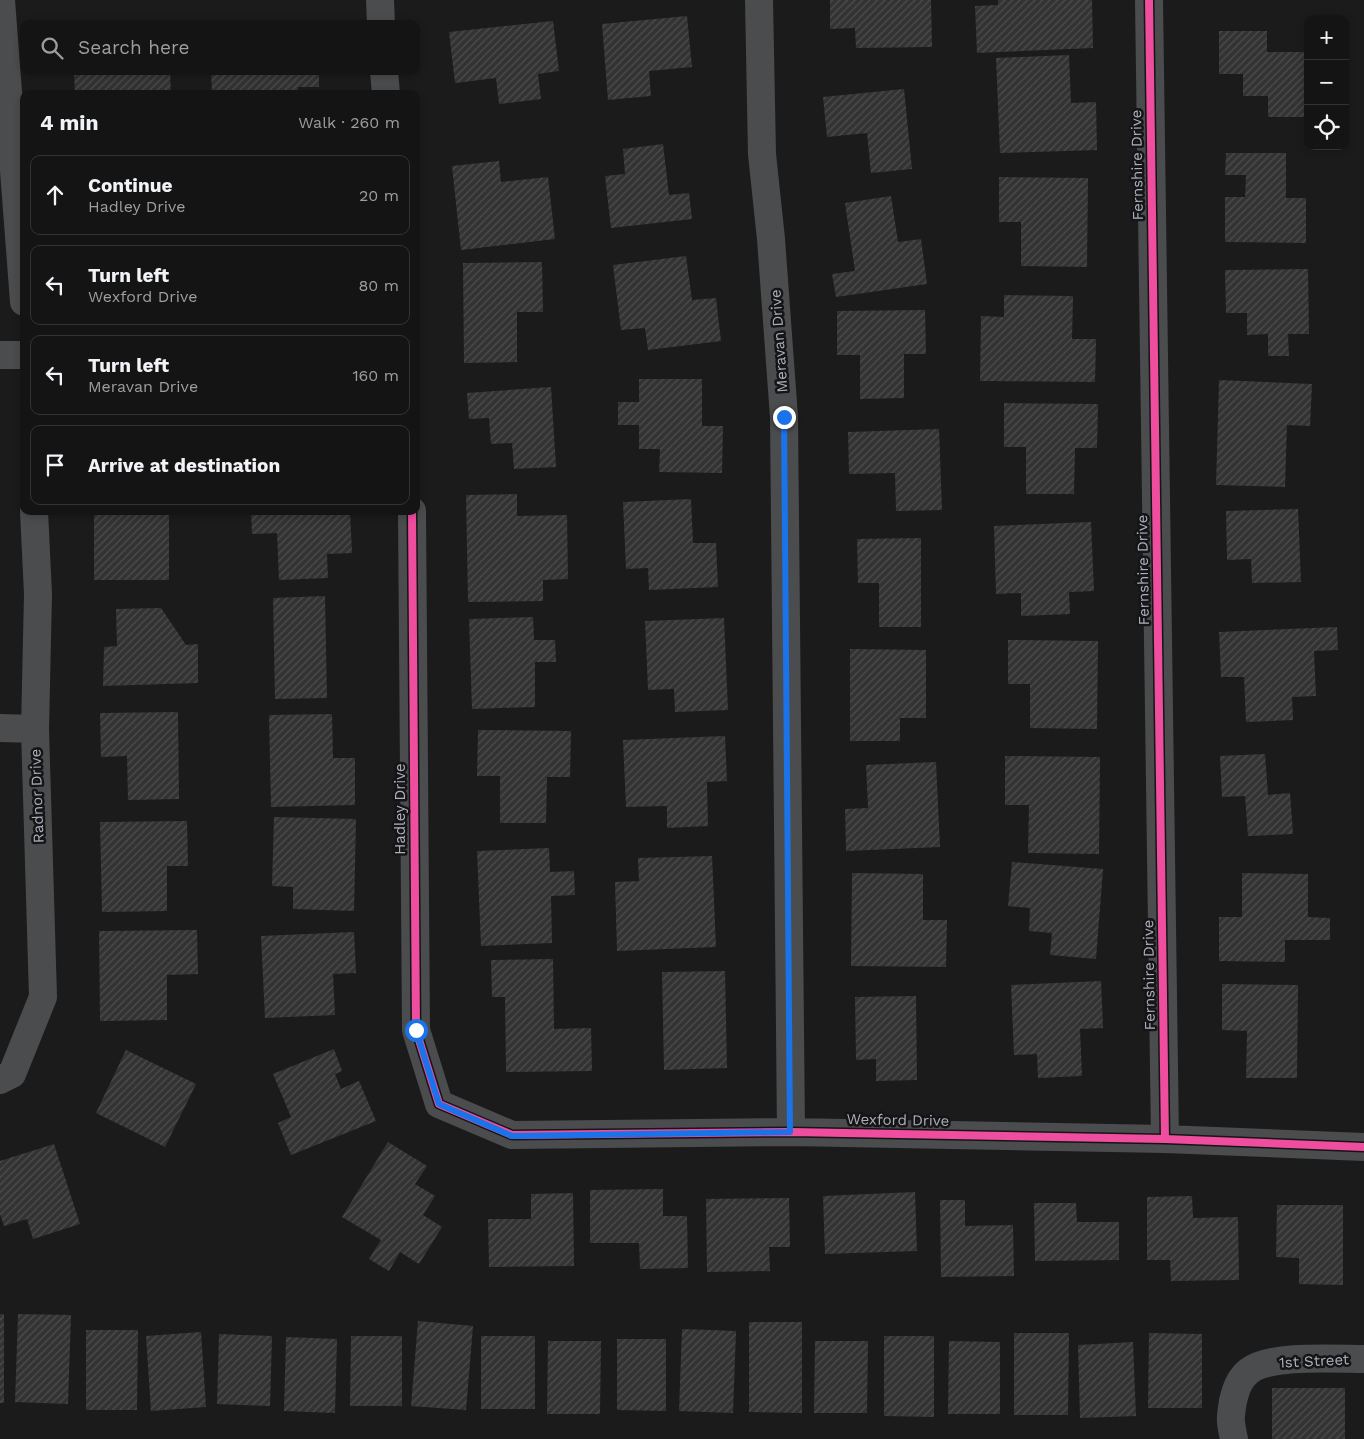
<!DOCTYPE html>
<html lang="en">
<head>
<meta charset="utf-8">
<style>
  body { margin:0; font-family:"Work Sans",sans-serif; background:#212122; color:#f1f3f6 }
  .controls { position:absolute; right:15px; top:15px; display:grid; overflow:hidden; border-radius:10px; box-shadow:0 2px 8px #0003 }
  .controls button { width:45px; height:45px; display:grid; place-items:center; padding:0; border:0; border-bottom:1px solid #333334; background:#141414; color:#f1f3f6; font:25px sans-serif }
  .stop { position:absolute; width:15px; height:15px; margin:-11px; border:4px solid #1a73e8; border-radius:50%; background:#fff }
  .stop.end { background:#1a73e8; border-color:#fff; box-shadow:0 1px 5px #0008 }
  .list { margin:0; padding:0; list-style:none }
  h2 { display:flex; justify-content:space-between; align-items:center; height:65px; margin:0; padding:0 20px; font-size:21px }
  h2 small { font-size:16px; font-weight:400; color:#9d9ea0 }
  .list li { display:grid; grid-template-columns:32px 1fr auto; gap:15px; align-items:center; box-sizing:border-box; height:80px; margin:0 10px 10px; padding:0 10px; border:1px solid #333334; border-radius:10px }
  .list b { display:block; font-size:19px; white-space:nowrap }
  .list p { margin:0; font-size:16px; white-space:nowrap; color:#9d9ea0 }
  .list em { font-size:16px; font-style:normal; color:#9d9ea0 }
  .icon { flex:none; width:28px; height:28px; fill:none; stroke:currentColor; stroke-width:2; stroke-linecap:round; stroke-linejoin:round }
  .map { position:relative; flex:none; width:1364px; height:1439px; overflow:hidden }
  .search { position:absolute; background:#141414; box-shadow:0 2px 8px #0003; left:20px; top:20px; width:400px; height:55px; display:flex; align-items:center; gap:12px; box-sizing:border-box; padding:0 18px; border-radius:10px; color:#9d9ea0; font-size:19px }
  .panel { position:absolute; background:#141414; box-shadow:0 2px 8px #0003; left:20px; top:90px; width:400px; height:425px; border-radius:10px }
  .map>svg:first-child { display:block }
  .building { fill:url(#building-hatch) }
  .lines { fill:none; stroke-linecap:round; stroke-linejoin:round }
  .minor { stroke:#4b4c4e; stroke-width:28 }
  .cycleway-casing { stroke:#151517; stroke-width:11 }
  .cycleway { stroke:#ef4d9e; stroke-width:8 }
  .route { stroke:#1a73e8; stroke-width:6 }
  .labels { text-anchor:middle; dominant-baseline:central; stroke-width:5; stroke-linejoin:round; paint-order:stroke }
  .street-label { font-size:15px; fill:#adb0bb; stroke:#151517 }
</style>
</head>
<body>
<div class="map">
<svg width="1364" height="1439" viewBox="0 0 1364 1439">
  <defs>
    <pattern id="building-hatch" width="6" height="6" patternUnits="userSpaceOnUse" patternTransform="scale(1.25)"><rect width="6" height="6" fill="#333334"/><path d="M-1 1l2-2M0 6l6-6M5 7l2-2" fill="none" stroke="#4e4e4f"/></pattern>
  </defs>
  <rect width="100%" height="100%" fill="#1b1b1b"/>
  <path class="building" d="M830 0H931L932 47 856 48 855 28 830 29Z
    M998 0H1092L1093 48 977 53 975 6 998 5Z
    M687 16 692 67 649 71 651 96 608 100 602 24Z
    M553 21 559 71 538 74 541 99 499 104 496 78 455 83 449 32Z
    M1219 31H1267V52H1308V117H1268V96H1243V74H1219Z
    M1069 55 1071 103 1096 102 1097 150 1000 153 996 58Z
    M74 71H170L171 94H75Z
    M211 71H319V87H298V94H212Z
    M904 89 912 169 871 173 867 133 827 137 823 97Z
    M663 144 669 195 689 193 692 219 611 228 605 176 625 174 623 149Z
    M1226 153H1286V198H1306V243L1225 242V197H1245L1246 175H1225Z
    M499 161 501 182 548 177 555 239 461 250 452 166Z
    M999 177 1088 178 1087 267 1021 266V222H999Z
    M891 196 898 242 921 239 927 284 836 297 832 274 855 271 845 203Z
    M686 256 692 300 716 298 721 341 648 350 645 328 621 330 613 265Z
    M542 262 543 312H517V362L464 363 463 263Z
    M1308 269 1309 334H1288L1289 356H1268V334L1247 335V313H1226L1225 270Z
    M1004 295 1073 296 1072 339H1096L1095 382 980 381 981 316 1004 317Z
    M925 310 926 354H904V398L860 399V355H837V311Z
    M639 379H702V426H723L722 473 659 472 660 449H639V425H618V402H639Z
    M1219 380 1312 384 1310 426 1287 425 1285 487 1216 485Z
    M551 387 556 467 514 469 512 443 491 444 489 418 469 419 467 393Z
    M1004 403 1098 404 1097 448H1075L1074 494H1026V447H1004Z
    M939 429 942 510 896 511 895 473 849 474 848 432Z
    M517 494V516L567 515 568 579 543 580V601L468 602 466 495Z
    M691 499 693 543H716L718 587 649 590 648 568 626 569 623 502Z
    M1298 509 1301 582 1252 583 1251 559 1227 560 1226 511Z
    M94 511H169V580H94Z
    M251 511H350L352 553 327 554 328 578 279 580 277 533 252 534Z
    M1091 522 1094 591 1069 592 1070 614 1021 616V593L996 594 994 526Z
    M921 538V627H879V583H858L857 539Z
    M325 596 327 698 275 699 273 598Z
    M161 608 186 645 198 644V683L103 686 104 647 117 646 116 609Z
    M533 617 534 640H555L556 662H535V707L472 709 469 619Z
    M724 618 728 710 675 712 674 689 648 690 645 621Z
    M1337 627 1338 650 1314 651 1316 696 1292 697 1293 720 1246 722 1244 677H1221L1219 632Z
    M1008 640 1098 641 1097 729 1030 728V684H1008Z
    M850 649 926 650V718H900V741H850Z
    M178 712 179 799 128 800 127 756 101 757 100 713Z
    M332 714 333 758H355V805L271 807 269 715Z
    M478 730 571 731 570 777H547L546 823H500V776H477Z
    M725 736 727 781 707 782 708 826 667 828V806L626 807 623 740Z
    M1265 754 1268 795 1290 793 1293 834 1248 836 1245 796 1222 797 1220 756Z
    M1005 756 1100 757 1099 854 1028 853 1029 805H1005Z
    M936 762 940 847 846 851 845 809 868 808 866 765Z
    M274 817 356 819 354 911 293 909V887L272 886Z
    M187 821 188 866H167V911L102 912 100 822Z
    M549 848 550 872 574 871 575 895 551 896 552 943 481 946 477 851Z
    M712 856 716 947 617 951 615 882 639 881 638 858Z
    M1012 862 1103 869 1096 959 1050 955 1052 933 1029 931 1030 908 1008 906Z
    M852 873 923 874V920H947L946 967 851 966Z
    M1242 873 1308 874V917L1330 918V940H1285V962L1219 961V917H1242Z
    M197 930 198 974 167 975V1020L100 1021 99 931Z
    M354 932 356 973 333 974 335 1015 265 1018 261 936Z
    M553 959 554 1029 591 1028 592 1071 506 1072 505 997H492L491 960Z
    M725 971 727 1068 664 1070 662 972Z
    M1101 981 1103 1028 1080 1029 1082 1076 1038 1078 1037 1054 1014 1055 1011 985Z
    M1222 984 1298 985 1297 1078H1246L1247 1031 1222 1030Z
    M916 996 917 1080 876 1081V1059L856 1060 855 997Z
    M334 1049 342 1071 335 1074 341 1089 359 1081 376 1121 291 1155 278 1123 291 1117 273 1074Z
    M126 1050 196 1084 165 1147 96 1113Z
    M388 1142 427 1166 415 1184 435 1196 423 1215 442 1227 419 1264 400 1252 389 1271 369 1259 381 1240 342 1217Z
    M54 1144 80 1224 33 1239 27 1219 4 1226 0 1214V1161Z
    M663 1189V1216H687L688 1268 640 1269 639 1243H590V1190Z
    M915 1192 917 1251 825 1254 823 1196Z
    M573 1193 574 1266 489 1267 488 1219H531V1194Z
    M1192 1196 1193 1218 1238 1217 1239 1280 1171 1281 1170 1260H1147V1197Z
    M789 1198 790 1247H769L770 1271 707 1272 706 1199Z
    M940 1200H965V1226L1013 1225 1014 1276 941 1277Z
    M1034 1203H1076L1077 1222H1119V1260L1035 1261Z
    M1277 1205H1343V1285L1299 1284V1258L1276 1257Z
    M0 1314H4V1403H0Z
    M18 1314 71 1315 68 1404 15 1402Z
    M418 1321 473 1326 466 1410 411 1406Z
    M749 1322H802V1413L749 1412Z
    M682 1329 736 1331 733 1413 679 1411Z
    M86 1330H138L137 1410H86Z
    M201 1332 206 1407 151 1411 146 1336Z
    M1014 1333H1069L1068 1415H1014Z
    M1149 1333 1202 1334V1408H1148Z
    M219 1334 272 1336 270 1406 217 1404Z
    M351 1336H402V1406H350Z
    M481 1336H535V1409H481Z
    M884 1336H934V1417L884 1416Z
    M286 1337 337 1339 335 1413 284 1411Z
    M617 1339H666V1411L617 1410Z
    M548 1341H601L600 1414H547Z
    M815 1341H868L867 1413H814Z
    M949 1341 1000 1342V1414H948Z
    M1133 1342 1136 1416 1080 1418 1078 1345Z
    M1272 1388H1345V1439H1272Z"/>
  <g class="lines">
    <path class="minor" d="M1 0 24 302
      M380 0 381 24
      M759 0 762 154 771 239 784 417 791 1132
      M1149 0 1165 1139
      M384 71 386 94
      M0 355H24
      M412 511 416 1030 439 1104 512 1135 791 1132 1165 1139 1364 1147
      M0 728 35 729
      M0 1080 12 1074 43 997 35 729 38 594 34 511
      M1234 1439C1230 1421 1230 1419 1233 1401 1236 1389 1239 1379 1249 1371 1270 1354 1337 1359 1364 1359"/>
    <defs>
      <path id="cycleway" d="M1149 0 1165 1139
        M412 511 416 1030 439 1104 512 1135 791 1132 1165 1139 1364 1147"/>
    </defs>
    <use href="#cycleway" class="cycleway-casing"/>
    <use href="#cycleway" class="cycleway"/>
  </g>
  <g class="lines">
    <path class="route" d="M416 1030 439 1104 512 1136 790 1132 784 417"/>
  </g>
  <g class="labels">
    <g class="street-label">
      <text transform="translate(1137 165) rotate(-91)">Fernshire Drive</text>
      <text transform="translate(779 341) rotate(-94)">Meravan Drive</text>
      <text transform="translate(1143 570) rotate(-91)">Fernshire Drive</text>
      <text transform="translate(37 796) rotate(-92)">Radnor Drive</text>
      <text transform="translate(400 809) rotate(-90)">Hadley Drive</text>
      <text transform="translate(1149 975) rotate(-91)">Fernshire Drive</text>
      <text transform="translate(898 1120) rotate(1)">Wexford Drive</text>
      <text transform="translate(1314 1361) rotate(-3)">1st Street</text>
    </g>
  </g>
</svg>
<div class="controls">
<button>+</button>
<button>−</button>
<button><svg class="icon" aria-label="locate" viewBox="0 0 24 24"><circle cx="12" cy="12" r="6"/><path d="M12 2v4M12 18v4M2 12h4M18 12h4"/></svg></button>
</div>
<div class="stop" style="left:416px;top:1030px"></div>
<div class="stop end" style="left:784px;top:417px"></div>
<div class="search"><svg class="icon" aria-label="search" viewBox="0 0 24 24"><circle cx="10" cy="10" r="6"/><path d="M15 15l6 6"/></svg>Search here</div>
<section class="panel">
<h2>4 min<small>Walk · 260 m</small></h2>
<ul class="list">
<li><svg class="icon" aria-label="ahead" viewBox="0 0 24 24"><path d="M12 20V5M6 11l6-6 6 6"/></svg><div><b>Continue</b><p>Hadley Drive</p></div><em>20 m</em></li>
<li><svg class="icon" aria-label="left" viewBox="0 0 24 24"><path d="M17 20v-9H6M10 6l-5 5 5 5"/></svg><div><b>Turn left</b><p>Wexford Drive</p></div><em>80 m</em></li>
<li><svg class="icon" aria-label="left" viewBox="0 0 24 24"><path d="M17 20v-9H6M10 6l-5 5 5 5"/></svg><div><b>Turn left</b><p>Meravan Drive</p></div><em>160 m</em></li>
<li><svg class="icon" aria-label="arrive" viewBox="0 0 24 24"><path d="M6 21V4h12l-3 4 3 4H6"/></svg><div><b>Arrive at destination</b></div></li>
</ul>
</section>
</div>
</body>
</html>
